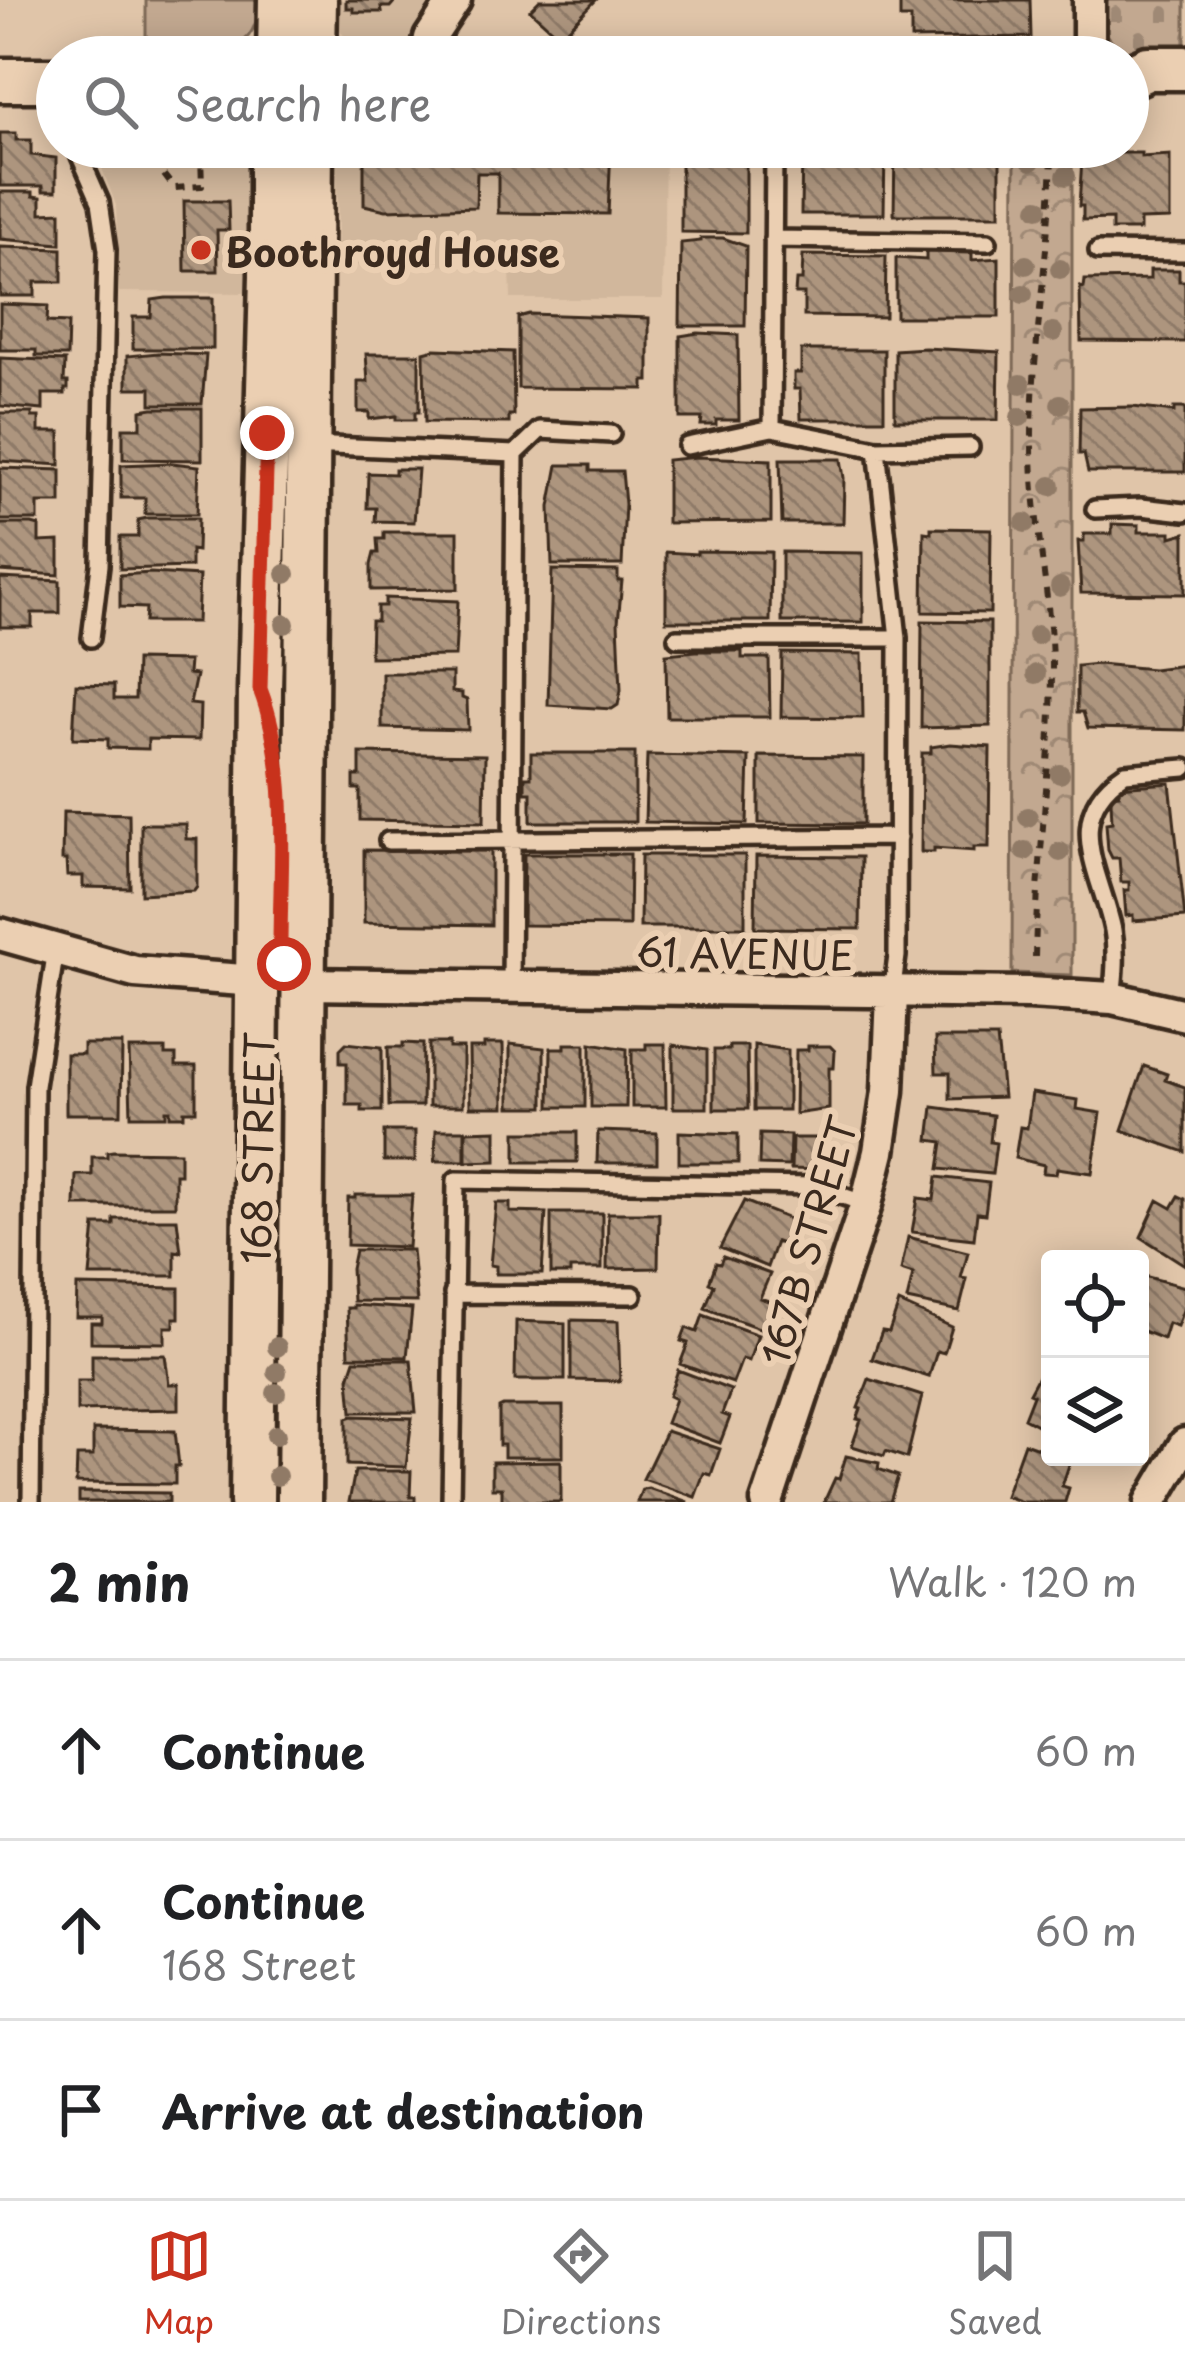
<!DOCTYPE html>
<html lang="en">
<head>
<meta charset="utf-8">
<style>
  body { margin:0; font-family:"Playpen Sans",sans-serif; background:#f2f2f2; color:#202124 }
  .controls { position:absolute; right:36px; bottom:36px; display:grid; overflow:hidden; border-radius:12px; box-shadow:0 6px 30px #0003 }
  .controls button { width:108px; height:108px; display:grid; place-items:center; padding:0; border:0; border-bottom:3px solid #e0e0e0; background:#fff; color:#202124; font:60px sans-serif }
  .stop { position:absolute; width:36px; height:36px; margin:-27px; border:9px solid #c8321e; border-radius:50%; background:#fff }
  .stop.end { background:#c8321e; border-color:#fff; box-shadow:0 3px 12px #0008 }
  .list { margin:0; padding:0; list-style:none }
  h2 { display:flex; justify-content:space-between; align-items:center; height:156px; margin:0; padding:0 48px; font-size:51px }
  h2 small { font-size:39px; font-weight:400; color:#757577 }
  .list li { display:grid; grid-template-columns:78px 1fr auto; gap:36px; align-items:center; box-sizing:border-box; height:180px; padding:0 48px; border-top:3px solid #e0e0e0 }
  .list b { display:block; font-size:45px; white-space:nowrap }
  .list p { margin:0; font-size:39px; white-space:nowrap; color:#757577 }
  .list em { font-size:39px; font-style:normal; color:#757577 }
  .icon { flex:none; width:66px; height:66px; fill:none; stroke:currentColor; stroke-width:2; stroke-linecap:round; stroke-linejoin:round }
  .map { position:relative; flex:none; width:1185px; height:1502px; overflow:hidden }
  .search { position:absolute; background:#fff; box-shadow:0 6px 30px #0003; left:36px; right:36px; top:36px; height:132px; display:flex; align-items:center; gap:30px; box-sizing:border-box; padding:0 42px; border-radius:66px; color:#757577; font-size:45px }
  .sheet { height:696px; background:#fff }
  nav { display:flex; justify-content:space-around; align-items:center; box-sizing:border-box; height:168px; border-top:3px solid #e0e0e0; background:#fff; font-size:33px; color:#757577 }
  nav a { display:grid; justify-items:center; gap:6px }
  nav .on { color:#c8321e }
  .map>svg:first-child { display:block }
  .built { fill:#d1b79c }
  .grass { fill:#c2a890; stroke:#7e6957; stroke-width:3 }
  .forest { fill:url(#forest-crowns); stroke:#7e6957; stroke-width:3 }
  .cemetery { fill:url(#cemetery-stones); stroke:#7e6957; stroke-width:3 }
  .building { fill:url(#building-back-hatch); stroke:#3b2a1e; stroke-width:3 }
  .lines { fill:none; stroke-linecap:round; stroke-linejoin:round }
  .lane-casing { stroke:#3b2a1e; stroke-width:24 }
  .street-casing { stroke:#3b2a1e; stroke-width:39 }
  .secondary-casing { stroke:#3b2a1e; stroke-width:51 }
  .path { stroke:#3b2a1e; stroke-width:6; stroke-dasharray:9 9; stroke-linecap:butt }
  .lane { stroke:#ebcfb2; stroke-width:15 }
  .street { stroke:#ebcfb2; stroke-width:30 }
  .secondary { stroke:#ebcfb2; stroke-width:42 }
  .tree { fill:#907a66 }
  .route { stroke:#c8321e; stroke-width:15 }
  .poi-dot { fill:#c8321e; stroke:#ebcfb2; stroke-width:4.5 }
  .labels { text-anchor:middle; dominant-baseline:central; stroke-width:12; stroke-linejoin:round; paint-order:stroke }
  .poi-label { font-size:39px; font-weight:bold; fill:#3b2a1e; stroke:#ebcfb2; text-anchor:start }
  .street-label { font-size:39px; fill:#3b2a1e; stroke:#ebcfb2 }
</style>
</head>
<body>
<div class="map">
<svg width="1185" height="1502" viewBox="0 0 1185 1502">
  <defs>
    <pattern id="forest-crowns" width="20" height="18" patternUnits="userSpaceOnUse" patternTransform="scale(3)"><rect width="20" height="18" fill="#c2a890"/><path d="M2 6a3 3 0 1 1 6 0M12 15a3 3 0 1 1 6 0" fill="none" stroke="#9f8975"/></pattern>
    <pattern id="cemetery-stones" width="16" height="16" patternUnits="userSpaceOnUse" patternTransform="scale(3)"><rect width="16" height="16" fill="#c2a890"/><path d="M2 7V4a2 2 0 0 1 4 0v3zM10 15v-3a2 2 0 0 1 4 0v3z" fill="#9f8975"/></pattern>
    <pattern id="building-back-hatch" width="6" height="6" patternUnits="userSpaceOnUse" patternTransform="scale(3)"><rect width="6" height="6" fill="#ad957e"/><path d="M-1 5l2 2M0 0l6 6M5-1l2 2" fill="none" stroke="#8e7a67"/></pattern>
  </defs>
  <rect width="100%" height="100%" fill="#e0c5a9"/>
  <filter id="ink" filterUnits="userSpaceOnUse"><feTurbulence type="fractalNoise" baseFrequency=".00833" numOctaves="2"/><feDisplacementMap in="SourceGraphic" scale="24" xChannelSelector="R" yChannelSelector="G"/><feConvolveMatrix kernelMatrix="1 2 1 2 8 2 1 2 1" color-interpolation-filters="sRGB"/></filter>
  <g filter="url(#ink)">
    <path class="built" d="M333 0H440L420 47 410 52H369L349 43 338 27Z
      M94 147H252V293L119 292 116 205Z
      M337 147H665L663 299H511L510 266 338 265Z"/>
    <path class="grass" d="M146 0H259C257 72 196 46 146 43Z"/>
    <path class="forest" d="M1015 147H1072V975L1012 973Z"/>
    <path class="cemetery" d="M1103 0H1185V63L1125 57 1104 31Z"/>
    <path class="building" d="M346 0H396L390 7H381L382 12H353V8H346Z
      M540 0H596L560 37 530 10Z
      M900 0H1030L1031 37 911 39V18H900Z
      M0 133H16V140H31V155L56 158V191H43V186H0Z
      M371 147H611L608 214 498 213V173H477L476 207 386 210 364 205V154Z
      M802 147H885L884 214H801Z
      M895 147H1000V215H894Z
      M685 148H739V153H746V233L681 232V150Z
      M1114 153H1141V157L1170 155V219L1140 220V230H1112V219L1083 220V206H1079L1082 159 1086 155 1114 157Z
      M0 192H33V196L41 197V213L61 212V244L0 239Z
      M184 201H228L229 230H217L218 271H185Z
      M701 238H723L746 246 745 326H680L681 243 701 241Z
      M0 247 62 249V282H35V296H0Z
      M926 252 972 253V260L999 258V317H896V258L926 260Z
      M803 255 886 256 885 317 804 316V294H795L796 280H802Z
      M1150 270H1179V281H1185V342L1081 341 1080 287 1084 288 1085 280 1150 279Z
      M166 298H213V349H133V317H151L152 300Z
      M0 304 48 306 47 322 68 323 67 356H36V350H0Z
      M529 314 649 318V381H644V389L518 388V317Z
      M698 333 738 335 739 420H716V425H701L702 418H680V336Z
      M925 348 999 352 998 420H895V350Z
      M435 349 513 352 514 415H509V423L425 422 424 352Z
      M801 350H884V419H801L800 389H794V373H801Z
      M158 353 206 355 202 404H151V388H127V356Z
      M366 354H419V412H415V420H396V416L369 419V412H358V382H368Z
      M0 358 65 361 64 382H68V389H65V394H43V410L0 406Z
      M1133 407 1174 412V408H1185V472H1088L1084 454H1079L1080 408Z
      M153 408H202V460L123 459V428H141V410Z
      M0 413H32V417H39V432H60V465L0 461Z
      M697 457 771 460V522L667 523V460Z
      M780 459H841L844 478 843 523H782Z
      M172 463 199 466 197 514H145V498H121V465Z
      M558 465H590V471H622L625 504 622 565H552L550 507Z
      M0 468 61 470V503H38V520H0Z
      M395 469H418L414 522 375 521 376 508H367L368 473 395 474Z
      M147 518H198L197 551 191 550V567L120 569V537H138V520Z
      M0 524H32L39 526V542L59 541V575L0 571Z
      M1112 524 1139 525V532H1171V537L1185 533V594L1081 593 1078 541H1084V534H1112Z
      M931 528 991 529 990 613 923 612 924 532 931 533Z
      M384 532H458V589L371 590V565L374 553H378L377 539H384Z
      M697 551 771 552 770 621H666V552L697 554Z
      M782 552 863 553V622H782Z
      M552 570 618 571V581H622L618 622 621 690 618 705 612 709 548 705Z
      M151 573 199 576 197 622H145L146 608 120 607V575Z
      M0 578 60 581V613H32V627H0Z
      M385 598 458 601 455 656 370 657 371 621H377V606H385Z
      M922 621 990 622V726L921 728Z
      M696 651H742V658H769L770 717H667L666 654Z
      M782 653 862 654 863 718 781 717Z
      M136 660 189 661 188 674 196 675 190 704 200 705 199 740 148 739V749L108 748V739L73 738 76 684 114 685V699H135Z
      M1098 664 1153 669 1185 665V730L1088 728 1083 712H1077V666Z
      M382 673H452V692L462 693V698L467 700 468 730 382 728Z
      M950 744 990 747 989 847H974V851L934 848V852H921L922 753H931V747Z
      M360 753 485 755 484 822 360 820V789H354V776H360Z
      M531 753H635V822H531V792H525V777H531Z
      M647 755 749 757 747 824 645 822Z
      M759 756 863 757V824L759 823Z
      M1170 783 1185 917 1133 921V915L1126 916 1124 890H1129V882H1121L1119 858H1112L1108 850 1106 823 1112 822 1111 800 1112 795 1119 794 1118 787Z
      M63 812 129 814 130 888 83 887V876H67L66 860H62Z
      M141 824H186V839H197V887L194 891 141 894Z
      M364 850 491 851V925L364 923Z
      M524 854H630L629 926 523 925Z
      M641 855H745V927H640Z
      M756 856 861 857 860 929 755 928Z
      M935 1038H997L1003 1097 950 1099V1073H936Z
      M346 1043 382 1047V1111H362V1105H347V1063H340V1049Z
      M403 1043 423 1044 422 1106H389L388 1047H403Z
      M429 1043H449V1048H463V1106H429Z
      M591 1043 627 1049 626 1107H591Z
      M83 1044H122L121 1114H66V1054H83Z
      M484 1044H503L504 1107H470L469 1048H484Z
      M510 1044 544 1048V1107H510Z
      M565 1044H585V1107H550L551 1048H565Z
      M646 1044H665L666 1107H632V1049H646Z
      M673 1045 707 1050V1108H673Z
      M754 1045 788 1050V1110H754Z
      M729 1046H747L748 1109H714V1050H729Z
      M808 1046H830L835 1051 834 1068H829V1109L795 1114 796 1050H808Z
      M129 1049H165V1055H176V1066H196V1111H184V1116H170V1110H166V1116H131Z
      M1144 1066 1167 1074 1165 1080 1185 1087V1152L1122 1130Z
      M1032 1093 1078 1100 1077 1109 1101 1113 1092 1173 1057 1168 1056 1174 1043 1173 1044 1165 1015 1158 1020 1127 1027 1128Z
      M933 1107 993 1115 990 1142 996 1143 992 1174 939 1169 943 1142 929 1140Z
      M436 1130H465V1161H435Z
      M496 1130V1161L466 1162V1131Z
      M384 1131H415V1161H384Z
      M598 1131 657 1133V1163H597Z
      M516 1132H577V1162H516Z
      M679 1132 738 1134V1163H679Z
      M760 1134 790 1135 789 1166 759 1165Z
      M792 1138H821V1170L791 1169Z
      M113 1151 180 1152V1174H175V1206H75L76 1175H92V1157H107V1152Z
      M937 1177 989 1183 985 1214 977 1213 974 1239 912 1232 918 1198 934 1200Z
      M355 1195H412L408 1247 347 1245 348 1198H355Z
      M1179 1196 1185 1199V1265L1141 1237 1158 1200 1172 1208Z
      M744 1201 797 1222 787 1246 776 1242 767 1267 720 1248Z
      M496 1203H510V1212L546 1213 542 1274H496V1266L490 1265Z
      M551 1213H602V1269H570V1274H551Z
      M608 1213H659L658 1268 607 1269Z
      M114 1219H177L181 1252 175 1251V1276H90L95 1225H114Z
      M908 1237 968 1252 961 1278 967 1279 959 1311 907 1300 913 1274 901 1270Z
      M355 1250H412L417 1302 353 1301 351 1269Z
      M723 1257 770 1274 760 1298 777 1304 767 1331 705 1308 714 1285 709 1283 716 1263 720 1264Z
      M1140 1275 1185 1287V1305L1177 1326 1168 1323 1163 1339 1140 1330Z
      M77 1286 179 1288V1318H174V1327H165V1343L91 1342V1323H102V1317H76Z
      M899 1303 952 1327 944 1353 937 1351 929 1377 872 1359 882 1331 889 1332Z
      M353 1305 412 1309 407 1357 349 1356 347 1308H353Z
      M703 1315 758 1335 749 1361 742 1359 733 1383 680 1364 688 1343 681 1341 686 1328 697 1332Z
      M571 1320 618 1321 620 1381 571 1380Z
      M516 1321 565 1323V1380H515Z
      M92 1355H165L169 1384H179V1409L77 1411V1381H92Z
      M355 1360H411L416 1412H352L349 1378Z
      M1042 1369 1050 1373V1432L1024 1418 1033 1395 1029 1393Z
      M678 1370 731 1390 722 1414 730 1417 720 1443 666 1423 675 1399 669 1396Z
      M869 1379 922 1396 907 1458 886 1451 884 1456 852 1446 861 1420 857 1419 861 1409 858 1408Z
      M503 1406H563V1457H504V1445H499V1408Z
      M353 1416 412 1418 406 1467 347 1465V1418Z
      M93 1430 175 1431 179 1466H175V1484L76 1483 77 1456H93Z
      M666 1431 720 1449 711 1475 704 1473 695 1497 643 1479Z
      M1024 1443 1050 1452V1457L1071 1459 1062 1486 1069 1488 1065 1502H1022L1005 1496Z
      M846 1456 879 1463 878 1469 898 1476 890 1502H824L835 1478 839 1479Z
      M561 1461V1502H502V1488H492V1462Z
      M355 1471H411L410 1497H415V1502H349Z
      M648 1488 688 1502H637L642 1489Z
      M79 1492 169 1493V1502H79Z"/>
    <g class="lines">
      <defs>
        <path id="lane" d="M76 147 100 202 107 250 100 565 91 638
          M773 239 988 242
          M1098 251 1185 252
          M772 428 774 147
          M309 445 515 454
          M687 446 772 428 877 449 970 447
          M877 449 898 638 897 956 892 994
          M1095 509 1141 507 1185 512
          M677 638H898
          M388 841 898 837
          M511 987 515 454 540 430 611 434
          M1112 998C1115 975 1117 953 1113 930 1101 872 1060 816 1125 773L1185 768
          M453 1294 633 1295
          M31 1502 35 1086 56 949
          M451 1502 456 1180 814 1186 866 1204"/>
        <path id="street" d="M1089 0V57
          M426 57 430 38 455 0
          M0 934 135 972 257 981
          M302 984 1029 993 1112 998 1185 1015
          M767 1502 866 1204 879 1152 888 1091 892 994
          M1151 1502 1185 1444"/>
        <path id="secondary" d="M279 57 280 0
          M314 57 315 0
          M1128 77 1148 68H1185
          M0 80H57
          M252 1502 260 689 271 276V147
          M299 1502 311 147"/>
      </defs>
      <use href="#lane" class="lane-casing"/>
      <use href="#street" class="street-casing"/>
      <use href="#secondary" class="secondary-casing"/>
      <path class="path" d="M164 175 174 188 202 186 201 156 206 147
        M1035 957C1037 859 1052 763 1052 665 1051 592 1032 521 1032 447 1031 346 1051 247 1052 147"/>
      <use href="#lane" class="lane"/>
      <use href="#street" class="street"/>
      <use href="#secondary" class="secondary"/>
    </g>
    <g class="tree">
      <circle cx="1031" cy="161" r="10"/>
      <circle cx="1066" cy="176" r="10"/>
      <circle cx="1038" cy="208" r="10"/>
      <circle cx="1026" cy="265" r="10"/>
      <circle cx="1060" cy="269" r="10"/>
      <circle cx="1023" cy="294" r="10"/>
      <circle cx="1053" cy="332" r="10"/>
      <circle cx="1021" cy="384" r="10"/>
      <circle cx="1060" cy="404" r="10"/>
      <circle cx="1020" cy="417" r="10"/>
      <circle cx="1051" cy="486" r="10"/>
      <circle cx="1025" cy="523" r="10"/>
      <circle cx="286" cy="574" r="10"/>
      <circle cx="1060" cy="587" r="10"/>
      <circle cx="285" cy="624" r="10"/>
      <circle cx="1037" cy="635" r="10"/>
      <circle cx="1036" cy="674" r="10"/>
      <circle cx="1060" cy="774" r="10"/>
      <circle cx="1028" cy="817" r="10"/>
      <circle cx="1025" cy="851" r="10"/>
      <circle cx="1060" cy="852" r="10"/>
      <circle cx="277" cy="1347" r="10"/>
      <circle cx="277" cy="1372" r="10"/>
      <circle cx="276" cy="1393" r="10"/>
      <circle cx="276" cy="1435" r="10"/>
      <circle cx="277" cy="1476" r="10"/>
    </g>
  </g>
  <g class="lines" filter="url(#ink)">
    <path class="route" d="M267 433 260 689C291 770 280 862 280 948L284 964"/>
  </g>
  <circle class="poi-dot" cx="201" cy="250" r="12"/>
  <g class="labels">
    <g class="poi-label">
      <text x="225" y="250">Boothroyd House</text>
    </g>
    <g class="street-label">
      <text transform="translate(745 952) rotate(1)">61 AVENUE</text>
      <text transform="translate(256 1148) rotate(-89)">168 STREET</text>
      <text transform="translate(807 1240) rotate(-74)">167B STREET</text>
    </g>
  </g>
</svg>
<div class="controls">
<button><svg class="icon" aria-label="locate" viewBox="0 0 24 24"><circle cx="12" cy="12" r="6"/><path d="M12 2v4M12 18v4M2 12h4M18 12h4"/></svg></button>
<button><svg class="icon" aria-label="layers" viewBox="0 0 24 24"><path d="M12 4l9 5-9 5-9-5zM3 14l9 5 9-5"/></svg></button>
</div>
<div class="stop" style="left:284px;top:964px"></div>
<div class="stop end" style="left:267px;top:433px"></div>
<div class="search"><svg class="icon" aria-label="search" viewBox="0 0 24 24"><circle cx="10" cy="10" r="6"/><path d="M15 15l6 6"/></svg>Search here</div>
</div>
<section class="sheet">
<h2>2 min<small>Walk · 120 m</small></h2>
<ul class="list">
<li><svg class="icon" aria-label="ahead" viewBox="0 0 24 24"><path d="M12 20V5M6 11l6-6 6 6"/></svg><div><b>Continue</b></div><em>60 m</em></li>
<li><svg class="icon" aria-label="ahead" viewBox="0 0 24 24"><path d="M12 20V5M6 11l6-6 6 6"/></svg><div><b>Continue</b><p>168 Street</p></div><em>60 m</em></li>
<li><svg class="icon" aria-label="arrive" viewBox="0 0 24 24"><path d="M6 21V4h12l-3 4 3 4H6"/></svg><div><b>Arrive at destination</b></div></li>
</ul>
</section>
<nav>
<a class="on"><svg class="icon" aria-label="map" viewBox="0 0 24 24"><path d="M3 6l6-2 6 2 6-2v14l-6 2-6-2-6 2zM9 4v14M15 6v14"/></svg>Map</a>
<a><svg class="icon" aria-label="directions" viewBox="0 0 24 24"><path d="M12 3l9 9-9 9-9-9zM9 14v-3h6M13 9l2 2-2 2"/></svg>Directions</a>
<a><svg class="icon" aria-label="saved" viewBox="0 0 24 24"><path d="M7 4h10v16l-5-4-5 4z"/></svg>Saved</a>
</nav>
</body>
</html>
